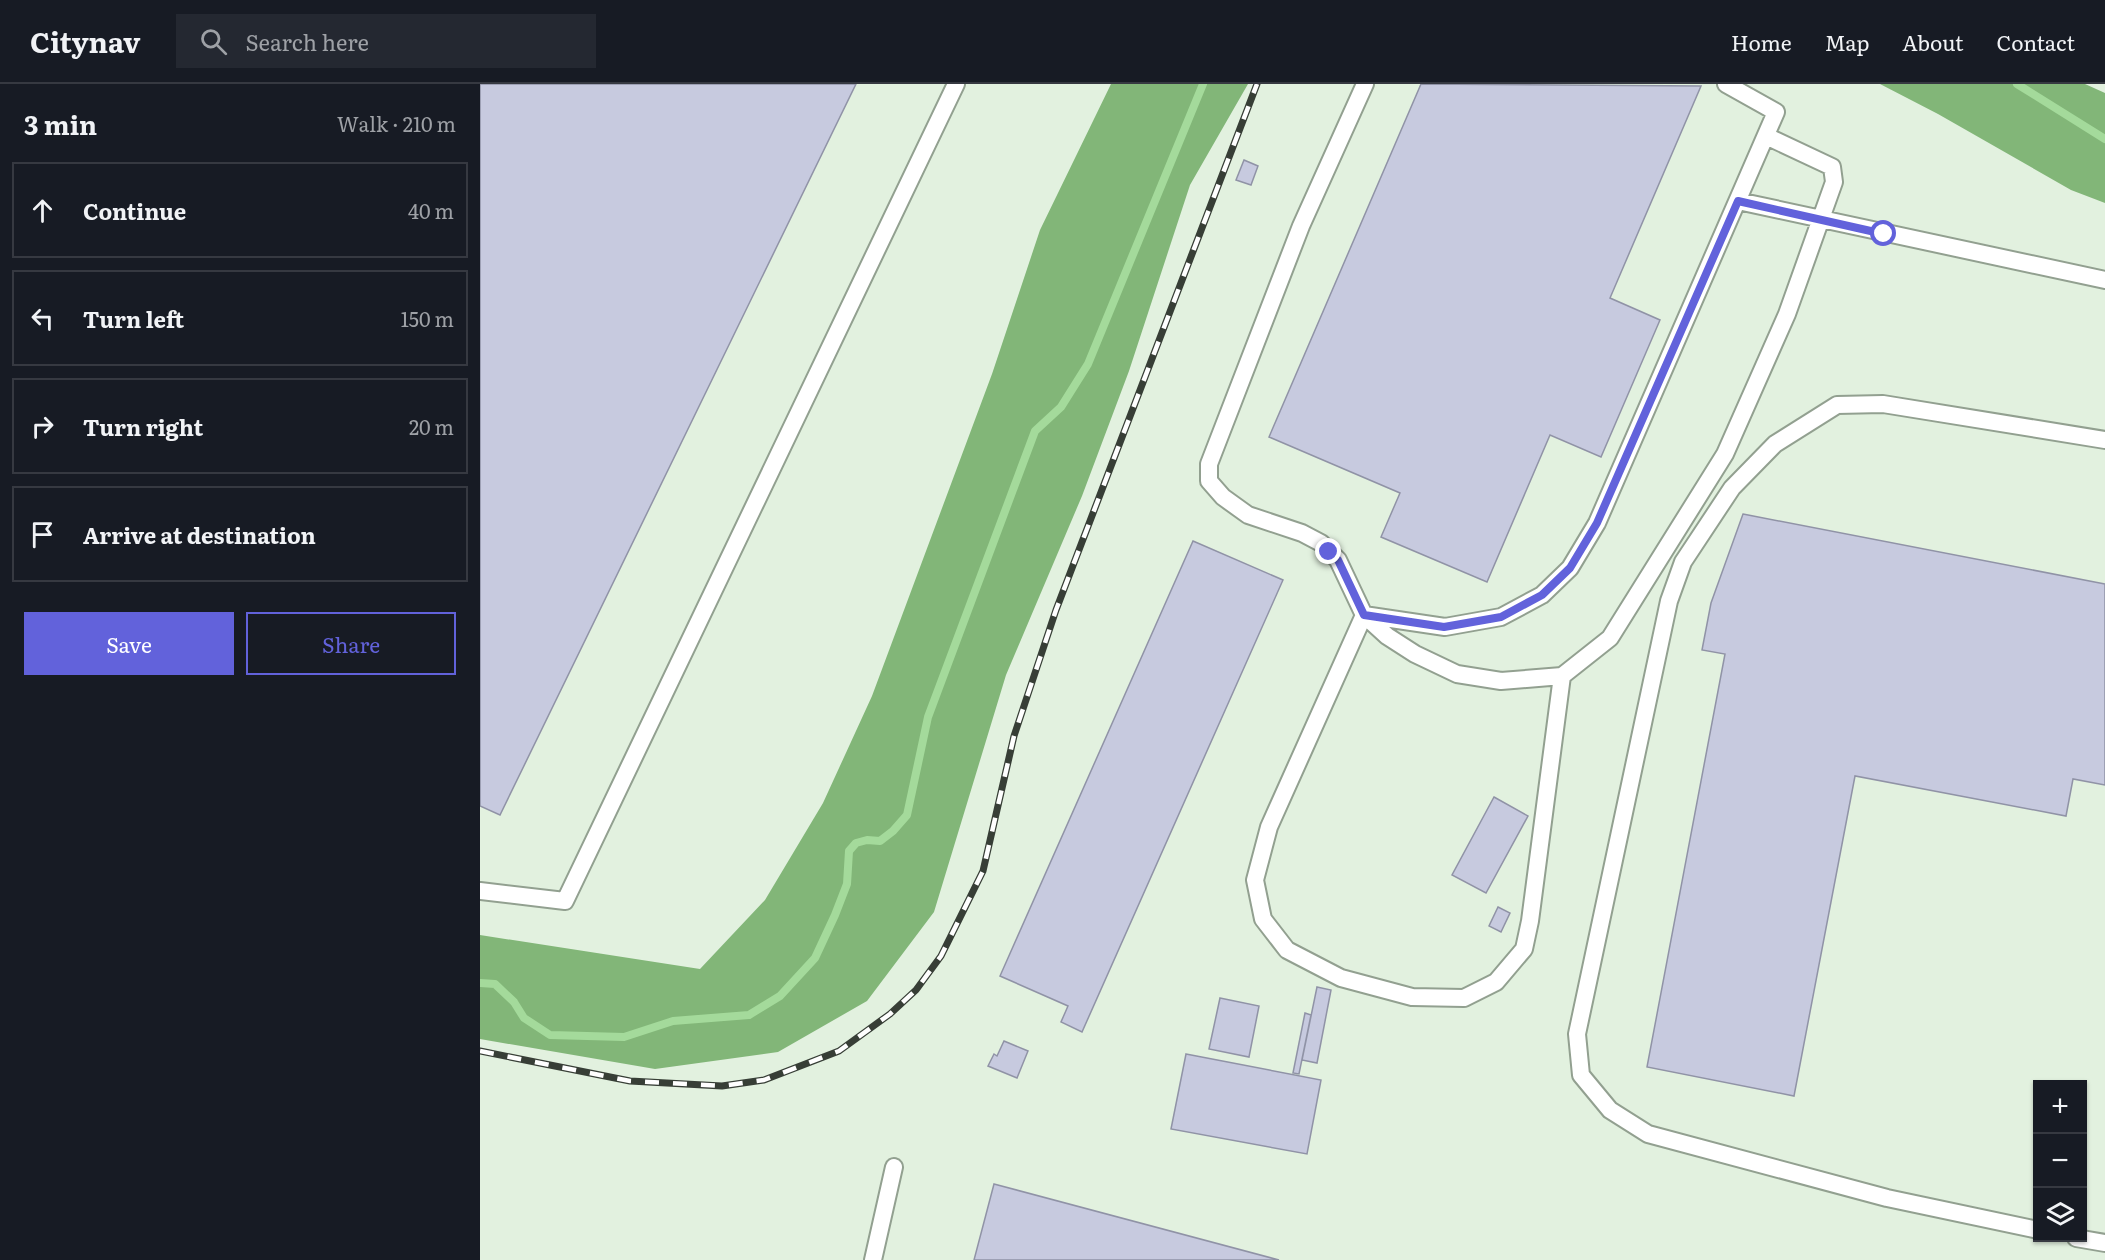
<!DOCTYPE html>
<html lang="en">
<head>
<meta charset="utf-8">
<style>
  body { margin:0; font-family:Literata,serif; background:#242831; color:#f1f3f6 }
  .controls { position:absolute; right:18px; bottom:18px; display:grid; overflow:hidden; border-radius:0px; box-shadow:0 2px 4px #0004 }
  .controls button { width:54px; height:54px; display:grid; place-items:center; padding:0; border:0; border-bottom:2px solid #363941; background:#171b24; color:#f1f3f6; font:30px sans-serif }
  .stop { position:absolute; width:18px; height:18px; margin:-14px; border:4px solid #6262db; border-radius:50%; background:#fff }
  .stop.end { background:#6262db; border-color:#fff; box-shadow:0 2px 6px #0008 }
  .list { margin:0; padding:0; list-style:none }
  h2 { display:flex; justify-content:space-between; align-items:center; height:78px; margin:0; padding:0 24px; font-size:26px }
  h2 small { font-size:20px; font-weight:400; color:#9ea1a6 }
  .list li { display:grid; grid-template-columns:39px 1fr auto; gap:18px; align-items:center; box-sizing:border-box; height:96px; margin:0 12px 12px; padding:0 12px; border:2px solid #363941; border-radius:0px }
  .list b { display:block; font-size:22px; white-space:nowrap }
  .list em { font-size:20px; font-style:normal; color:#9ea1a6 }
  .actions { display:flex; gap:12px; padding:18px 24px }
  .actions a { flex:1; padding:14px 0; border:2px solid #6262db; border-radius:0px; text-align:center; font-size:21px; color:#6262db }
  .actions .main { background:#6262db; color:#fff }
  .icon { flex:none; width:33px; height:33px; fill:none; stroke:currentColor; stroke-width:2; stroke-linecap:round; stroke-linejoin:round }
  .map { position:relative; flex:none; width:1625px; height:1176px; overflow:hidden }
  header { display:flex; align-items:center; gap:36px; box-sizing:border-box; height:84px; padding:0 30px; background:#171b24; border-bottom:2px solid #363941 }
  header strong { font-size:28px }
  nav { display:flex; gap:33px; margin-inline-start:auto; font-size:21px }
  .search { width:420px; height:54px; background:#242831; display:flex; align-items:center; gap:15px; box-sizing:border-box; padding:0 21px; border-radius:0px; color:#9ea1a6; font-size:22px }
  main { display:flex }
  aside { flex:1; background:#171b24 }
  .map>svg:first-child { display:block }
  .forest { fill:#82b678 }
  .lines { fill:none; stroke-linecap:round; stroke-linejoin:round }
  .stream { stroke:#a4da9b; stroke-width:8 }
  .building { fill:#c7cadf; stroke:#9093a6; stroke-width:1.5 }
  .lane-casing { stroke:#92a090; stroke-width:20 }
  .lane { stroke:#fff; stroke-width:16 }
  .rail-casing { stroke:#373e36; stroke-width:7 }
  .rail { stroke:#fff; stroke-width:4.5; stroke-dasharray:14; stroke-linecap:butt }
  .route { stroke:#6262db; stroke-width:8 }
</style>
</head>
<body>
<header>
<strong>Citynav</strong>
<div class="search"><svg class="icon" aria-label="search" viewBox="0 0 24 24"><circle cx="10" cy="10" r="6"/><path d="M15 15l6 6"/></svg>Search here</div>
<nav><a>Home</a><a>Map</a><a>About</a><a>Contact</a></nav>
</header>
<main>
<aside>
<h2>3 min<small>Walk · 210 m</small></h2>
<ul class="list">
<li><svg class="icon" aria-label="ahead" viewBox="0 0 24 24"><path d="M12 20V5M6 11l6-6 6 6"/></svg><div><b>Continue</b></div><em>40 m</em></li>
<li><svg class="icon" aria-label="left" viewBox="0 0 24 24"><path d="M17 20v-9H6M10 6l-5 5 5 5"/></svg><div><b>Turn left</b></div><em>150 m</em></li>
<li><svg class="icon" aria-label="right" viewBox="0 0 24 24"><path d="M7 20v-9h11M14 6l5 5-5 5"/></svg><div><b>Turn right</b></div><em>20 m</em></li>
<li><svg class="icon" aria-label="arrive" viewBox="0 0 24 24"><path d="M6 21V4h12l-3 4 3 4H6"/></svg><div><b>Arrive at destination</b></div></li>
</ul>
<div class="actions"><a class="main">Save</a><a>Share</a></div>
</aside>
<div class="map">
<svg width="1625" height="1176" viewBox="0 0 1625 1176">
  <rect width="100%" height="100%" fill="#e2f1df"/>
  <path class="forest" d="M631 0H768L710 101 649 287 602 412 526 591 454 828 387 917 298 968 175 985 0 955V851L220 885 285 816 343 719 392 612 512 290 560 146Z
    M1400 0H1605L1625 9V119L1591 106 1458 30Z"/>
  <g class="lines">
    <path class="stream" d="M1537 0 1625 55
      M0 899 15 900 34 918 44 934 70 951 144 953 193 937 269 931 300 912 335 874 355 831 367 800 369 767 376 759 387 756 400 757 413 747 427 731 448 633 555 347 581 323 608 280 723 0"/>
  </g>
  <path class="building" d="M0 0H376L20 731 0 722Z
    M941 0 1221 2 1130 214 1180 236 1121 373 1070 351 1007 498 901 453 920 409 789 353Z
    M764 76 778 82 771 101 756 96Z
    M1263 430 1625 500V701L1593 695 1586 732 1375 692 1314 1012 1167 983 1245 570 1222 566 1231 519Z
    M713 457 803 496 602 948 581 938 588 922 520 892Z
    M1014 713 1048 732 1006 809 972 791Z
    M1018 823 1030 829 1021 848 1009 842Z
    M837 903 851 906 837 979 822 976Z
    M740 914 779 922 769 973 729 965Z
    M825 929 831 931 819 990 813 989Z
    M524 957 548 967 537 994 508 982 514 970 517 972Z
    M706 970 841 996 827 1070 691 1045Z
    M514 1100 799 1176H494Z"/>
  <g class="lines">
    <defs>
      <path id="lane" d="M885 0 821 142 729 380V397L743 413 768 431 822 449 841 459 858 476 884 531 907 552 935 570 977 590 1021 597 1082 592 1130 554 1245 370 1307 230 1354 98 1352 83 1286 52
        M1258 117 1625 196
        M1082 592 1050 837 1044 865 1016 898 984 914 932 913 861 894 807 866 783 835 775 796 789 743 884 531 965 543 1021 533 1062 511 1090 484 1117 439 1296 28 1246 0
        M0 807 85 817 476 0
        M1558 1146 1407 1114 1168 1050 1130 1026 1101 991 1097 950 1189 517 1203 478 1252 404 1295 360 1357 321 1403 320 1625 356
        M1596 1154 1625 1159
        M393 1176 414 1083"/>
    </defs>
    <use href="#lane" class="lane-casing"/>
    <use href="#lane" class="lane"/>
    <defs>
      <path id="rail" d="M0 967 150 997 242 1002 284 996 359 967 410 930 436 906 461 872 503 787 534 652 576 526 777 0"/>
    </defs>
    <use href="#rail" class="rail-casing"/>
    <use href="#rail" class="rail"/>
  </g>
  <g class="lines">
    <path class="route" d="M849 468 858 476 884 531 964 543 1021 533 1062 511 1090 484 1117 439 1258 117 1404 150"/>
  </g>
</svg>
<div class="controls">
<button>+</button>
<button>−</button>
<button><svg class="icon" aria-label="layers" viewBox="0 0 24 24"><path d="M12 4l9 5-9 5-9-5zM3 14l9 5 9-5"/></svg></button>
</div>
<div class="stop" style="left:1404px;top:150px"></div>
<div class="stop end" style="left:849px;top:468px"></div>
</div>
</main>
</body>
</html>
